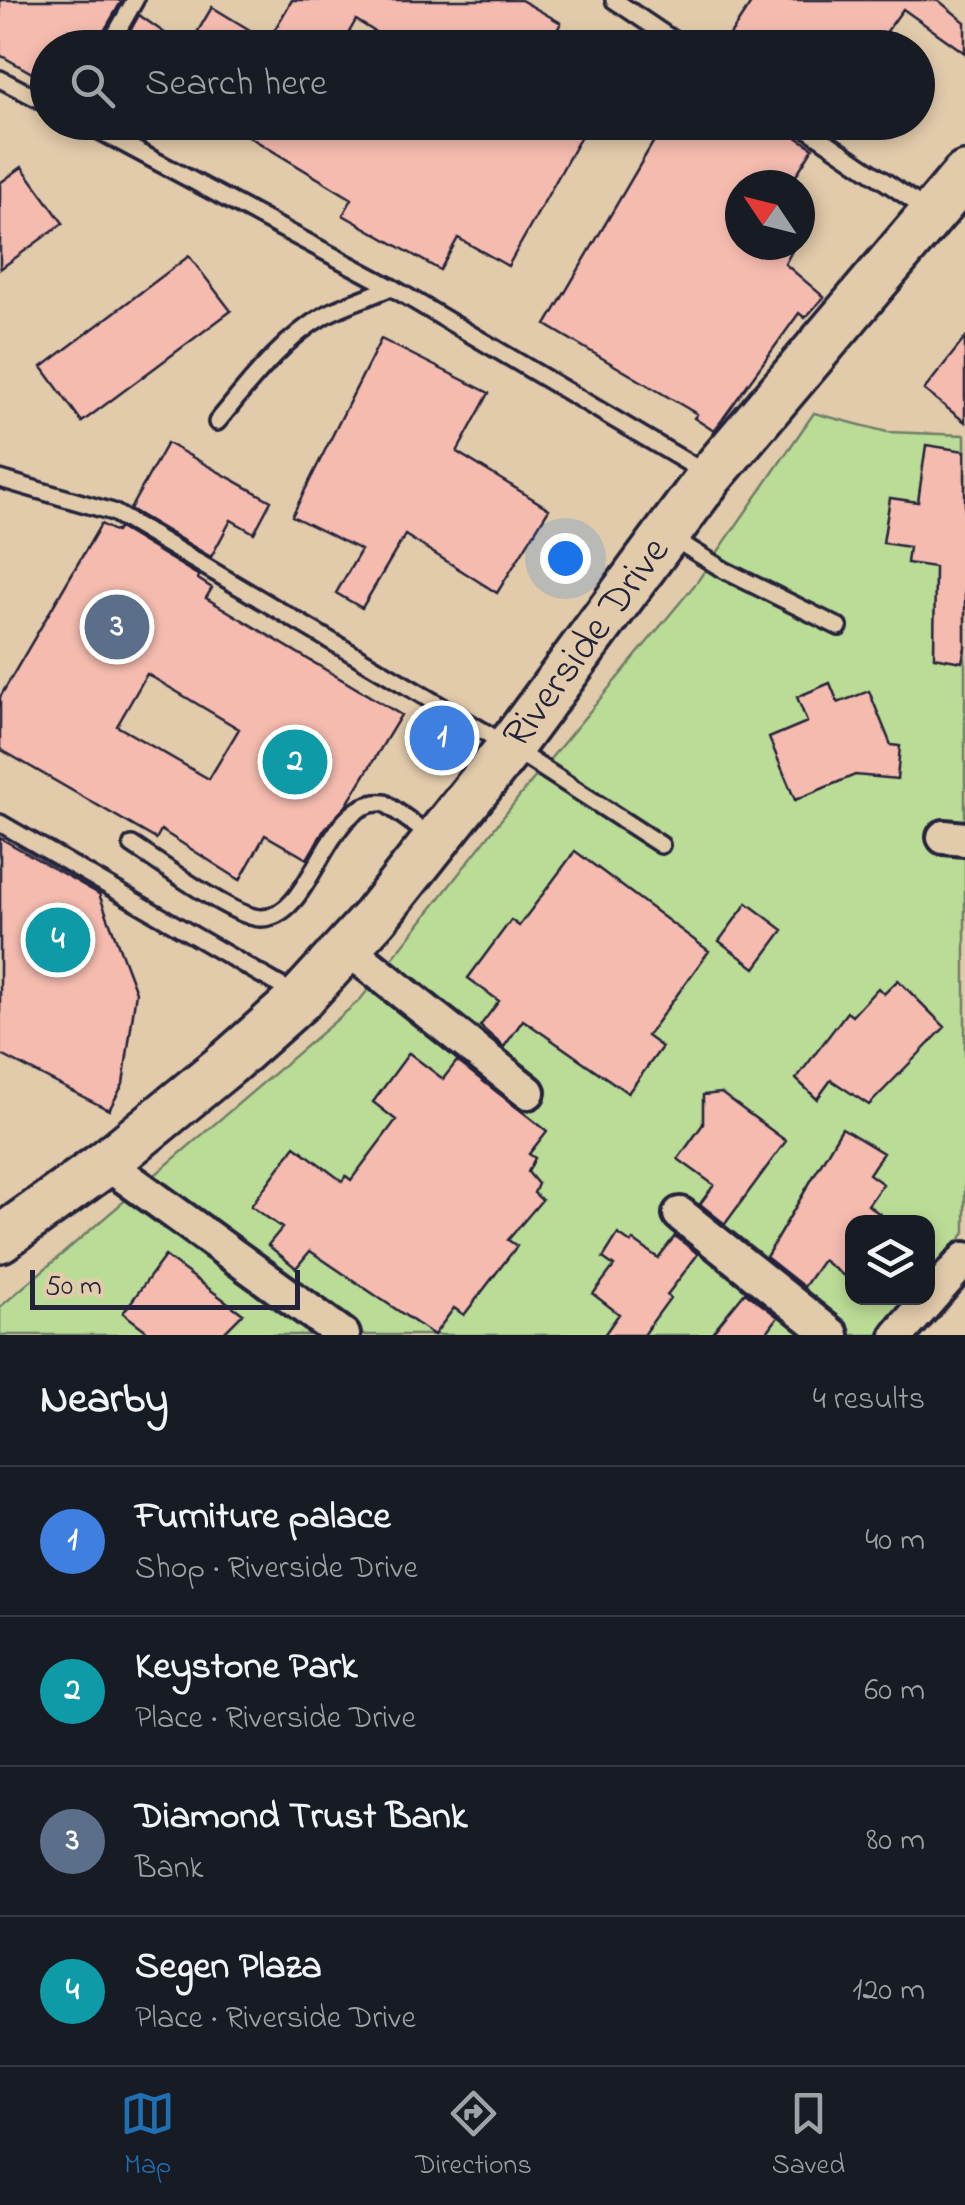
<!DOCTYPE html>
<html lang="en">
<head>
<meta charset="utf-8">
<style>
  body { margin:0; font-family:"Indie Flower",sans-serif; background:#242831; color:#f1f3f6 }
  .controls { position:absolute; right:30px; bottom:30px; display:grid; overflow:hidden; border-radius:20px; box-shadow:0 5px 15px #0003 }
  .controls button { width:90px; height:90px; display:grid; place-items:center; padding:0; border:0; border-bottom:2px solid #363941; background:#171b24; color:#f1f3f6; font:50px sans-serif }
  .compass { position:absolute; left:725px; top:170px; width:90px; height:90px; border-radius:50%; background:#171b24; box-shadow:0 5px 15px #0003; rotate:305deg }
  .scale { position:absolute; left:30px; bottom:25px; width:270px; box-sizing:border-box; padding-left:10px; border:5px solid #22223b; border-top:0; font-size:28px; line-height:35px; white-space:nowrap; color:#22223b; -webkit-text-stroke:8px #e2cbab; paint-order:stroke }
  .you { position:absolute; left:565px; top:558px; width:35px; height:35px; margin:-25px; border:8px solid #fff; border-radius:50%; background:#1a73e8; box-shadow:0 0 0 15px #1a73e833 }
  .badge { display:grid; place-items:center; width:65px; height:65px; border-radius:50%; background:#1f6fb2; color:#fff; font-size:32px; font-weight:700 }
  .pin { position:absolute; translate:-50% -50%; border:5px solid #fff; box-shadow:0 2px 10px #0006 }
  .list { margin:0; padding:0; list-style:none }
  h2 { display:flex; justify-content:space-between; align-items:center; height:130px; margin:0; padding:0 40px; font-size:42px }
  h2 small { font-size:32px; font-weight:400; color:#9ea1a6 }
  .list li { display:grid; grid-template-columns:65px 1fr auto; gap:30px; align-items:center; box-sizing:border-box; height:150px; padding:0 40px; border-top:2px solid #363941 }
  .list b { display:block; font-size:38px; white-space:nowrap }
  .list p { margin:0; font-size:32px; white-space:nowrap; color:#9ea1a6 }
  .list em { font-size:32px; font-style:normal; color:#9ea1a6 }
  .icon { flex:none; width:55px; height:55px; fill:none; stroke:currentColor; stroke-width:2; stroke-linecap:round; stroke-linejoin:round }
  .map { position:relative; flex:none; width:965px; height:1335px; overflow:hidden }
  .search { position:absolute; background:#171b24; box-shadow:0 5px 15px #0003; left:30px; right:30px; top:30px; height:110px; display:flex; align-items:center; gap:25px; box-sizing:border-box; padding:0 35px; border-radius:55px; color:#9ea1a6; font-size:38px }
  .sheet { height:730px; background:#171b24 }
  nav { display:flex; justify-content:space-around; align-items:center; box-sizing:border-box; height:140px; border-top:2px solid #363941; background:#171b24; font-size:28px; color:#9ea1a6 }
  nav a { display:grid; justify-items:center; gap:5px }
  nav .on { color:#1f6fb2 }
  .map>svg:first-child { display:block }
  .green { fill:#bbdc96; stroke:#6e7f68; stroke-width:2.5 }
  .building { fill:#f5bbaf; stroke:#22223b; stroke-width:2.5; fill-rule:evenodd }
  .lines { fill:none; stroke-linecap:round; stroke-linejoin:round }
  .lane-casing { stroke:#22223b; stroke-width:22 }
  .street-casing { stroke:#22223b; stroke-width:40 }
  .secondary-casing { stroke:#22223b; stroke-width:52 }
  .lane { stroke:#e2cbab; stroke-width:15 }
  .street { stroke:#e2cbab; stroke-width:32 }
  .secondary { stroke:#e2cbab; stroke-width:45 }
  .labels { text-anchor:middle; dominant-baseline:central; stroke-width:8; stroke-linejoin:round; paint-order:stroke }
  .street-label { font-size:42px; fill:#22223b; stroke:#e2cbab }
</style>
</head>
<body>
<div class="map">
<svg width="965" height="1335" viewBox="0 0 965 1335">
  <rect width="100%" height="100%" fill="#e2cbab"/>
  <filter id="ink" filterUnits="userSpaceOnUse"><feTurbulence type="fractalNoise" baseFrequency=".01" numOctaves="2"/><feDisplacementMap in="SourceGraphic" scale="20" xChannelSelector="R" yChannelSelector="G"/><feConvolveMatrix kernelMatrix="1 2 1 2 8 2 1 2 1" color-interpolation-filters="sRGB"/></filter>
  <g filter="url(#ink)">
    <path class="green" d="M814 413 887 432 965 435V1233L928 1279V1222H852V1298H912L881 1335H0V1307L360 1000 522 793 697 582Z"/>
    <path class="building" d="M0 0H118L121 2 100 38V48H48V82L0 55Z
      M292 0H521L561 23 547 48H401L356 20 340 48H188L212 7 268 41Z
      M753 0H938L965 22V53L903 9 875 48H748L730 35Z
      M139 15 186 48H121Z
      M225 122H589L508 266 458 238 440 270 343 215 352 199Z
      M665 122H773L813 148 790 185H740V245H795L785 264 824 297 805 318 799 313 714 431 694 418 697 414 546 325Z
      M22 167 63 223 0 269V183Z
      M189 256 231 311 82 422 42 367Z
      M965 338V422L924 390Z
      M381 339 489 393 457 452 549 509 497 593 405 535 362 608 336 593 361 550 292 516Z
      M167 443 271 501 254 533 231 520 211 557 130 509Z
      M926 445 965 451V647L962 662 934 657 935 567 907 563 909 547 883 543 890 498 918 502Z
      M101 524 116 532 119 528 199 576 198 579 212 588 206 598 401 715 346 806 324 830 307 859 265 835 240 880 161 830 156 839 0 749V697ZM147 674 239 729 209 779 117 726Z
      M830 683 838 703 869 691 891 745 900 746 897 779 855 775 795 800 769 738 807 722 797 697Z
      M0 838 99 894 136 992 123 1084 109 1110 0 1054Z
      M575 851 709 951 647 1036 662 1047 628 1093 523 1020 504 1047 480 1026 499 1001 468 978 511 920 519 926Z
      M747 903 783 930 755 968 719 941Z
      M898 980 945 1027 869 1105 831 1080 817 1099 796 1079 847 1012 852 1016 878 988 884 994Z
      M409 1053 443 1079 457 1061 547 1131 529 1154 535 1158 528 1172 538 1184 534 1193 542 1200 508 1240 517 1246 464 1315 454 1308 434 1335 310 1251 296 1268 268 1245 282 1228 251 1206 295 1146 342 1181 346 1176 351 1180 396 1120 373 1102Z
      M721 1093 786 1141 725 1224 700 1204 714 1185 678 1159 703 1124V1095Z
      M842 1128 883 1153 869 1174 883 1184 868 1205 890 1222H852V1282L823 1260 804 1287 766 1257Z
      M618 1234 631 1243 633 1240 658 1258 675 1236 698 1254 667 1295 670 1298 643 1335H604L619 1314 593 1294 614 1266 603 1258Z
      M165 1256 243 1314 222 1335H152L123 1313Z
      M745 1292 778 1317 765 1335H710Z"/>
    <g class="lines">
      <defs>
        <path id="lane" d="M614 0 685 48
          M110 44 135 0
          M0 79 48 104
          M83 122 391 287 707 474
          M797 122 930 212
          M217 422C249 384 281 340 325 315 345 304 370 297 391 287
          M0 479 113 512 510 747 661 845
          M671 537 724 570 839 627
          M0 823 298 996
          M132 845C157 861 233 917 260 918 314 920 324 797 385 803L432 837"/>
        <path id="street" d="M944 837 965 839
          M347 948 528 1092
          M106 1163 343 1335
          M680 1214 832 1335
          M898 1335 965 1259"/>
        <g id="secondary">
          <path id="s1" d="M0 1239 106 1163 228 1063 301 998 375 917 510 747 710 476 965 175"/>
        </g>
      </defs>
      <use href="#lane" class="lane-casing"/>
      <use href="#street" class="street-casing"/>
      <use href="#secondary" class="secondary-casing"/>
      <use href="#lane" class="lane"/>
      <use href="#street" class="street"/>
      <use href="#secondary" class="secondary"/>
    </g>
  </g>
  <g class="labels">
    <g class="street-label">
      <text stroke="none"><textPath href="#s1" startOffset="842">Riverside Drive</textPath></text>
    </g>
  </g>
</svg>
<div class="controls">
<button><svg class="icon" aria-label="layers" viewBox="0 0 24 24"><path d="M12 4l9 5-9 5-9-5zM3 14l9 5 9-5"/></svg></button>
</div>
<svg class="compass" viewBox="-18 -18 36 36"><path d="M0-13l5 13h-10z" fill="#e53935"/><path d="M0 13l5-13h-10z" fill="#9ea1a6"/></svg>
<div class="scale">50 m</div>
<div class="you"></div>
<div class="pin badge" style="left:442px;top:738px;background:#3f7fe0">1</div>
<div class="pin badge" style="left:295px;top:762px;background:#0f9aa8">2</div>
<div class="pin badge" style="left:117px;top:627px;background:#5c6f8a">3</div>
<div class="pin badge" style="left:58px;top:940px;background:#0f9aa8">4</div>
<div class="search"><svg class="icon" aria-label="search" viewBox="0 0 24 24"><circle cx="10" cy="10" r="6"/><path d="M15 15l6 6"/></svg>Search here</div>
</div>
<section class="sheet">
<h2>Nearby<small>4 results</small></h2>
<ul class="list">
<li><span class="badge" style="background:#3f7fe0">1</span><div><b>Furniture palace</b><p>Shop · Riverside Drive</p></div><em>40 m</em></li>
<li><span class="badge" style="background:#0f9aa8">2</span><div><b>Keystone Park</b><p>Place · Riverside Drive</p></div><em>60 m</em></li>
<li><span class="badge" style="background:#5c6f8a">3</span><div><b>Diamond Trust Bank</b><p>Bank</p></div><em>80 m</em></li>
<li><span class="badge" style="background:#0f9aa8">4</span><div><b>Segen Plaza</b><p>Place · Riverside Drive</p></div><em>120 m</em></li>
</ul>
</section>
<nav>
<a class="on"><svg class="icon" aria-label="map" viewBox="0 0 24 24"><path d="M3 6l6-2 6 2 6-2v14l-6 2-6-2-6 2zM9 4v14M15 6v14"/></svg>Map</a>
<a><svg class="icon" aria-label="directions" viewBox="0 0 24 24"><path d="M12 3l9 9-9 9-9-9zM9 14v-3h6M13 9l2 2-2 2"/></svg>Directions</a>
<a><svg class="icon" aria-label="saved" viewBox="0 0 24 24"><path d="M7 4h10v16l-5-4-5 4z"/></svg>Saved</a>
</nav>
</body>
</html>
